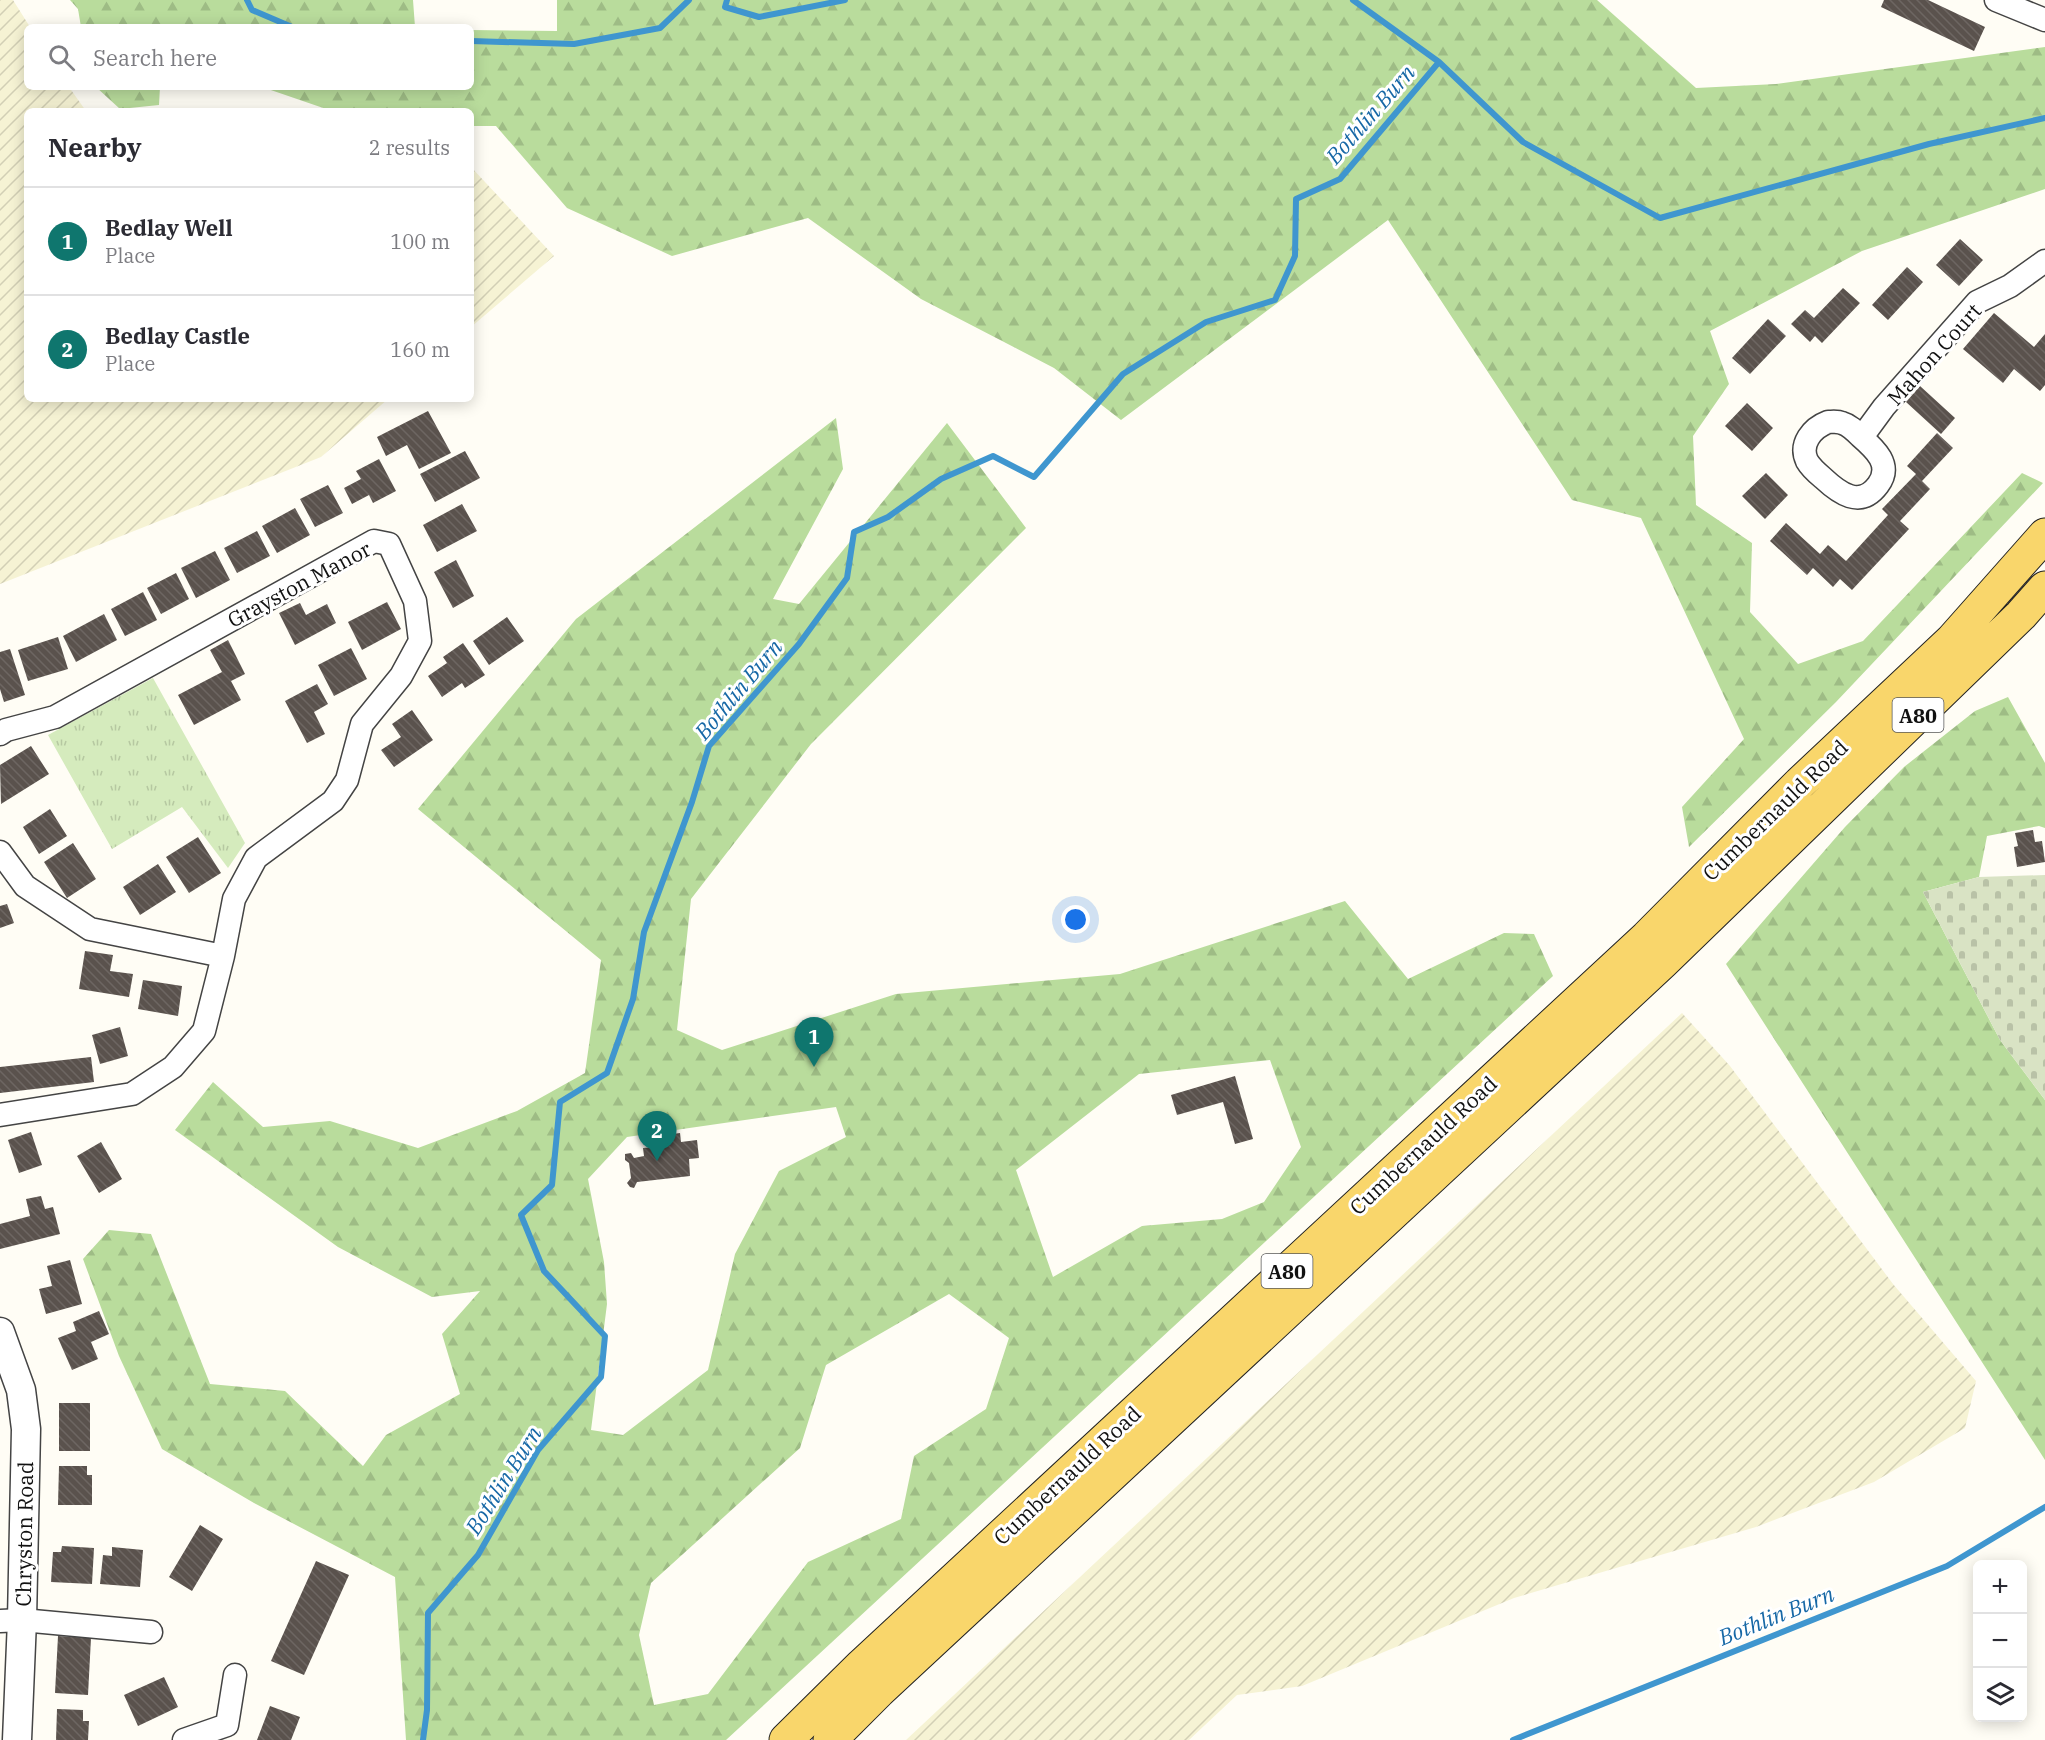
<!DOCTYPE html>
<html lang="en">
<head>
<meta charset="utf-8">
<style>
  body { margin:0; font-family:"IBM Plex Serif",serif; background:#f7f7f7; color:#2b2b33 }
  .controls { position:absolute; right:18px; bottom:18px; display:grid; overflow:hidden; border-radius:9px; box-shadow:0 3px 15px #0003 }
  .controls button { width:54px; height:54px; display:grid; place-items:center; padding:0; border:0; border-bottom:2px solid #e1e1e2; background:#fff; color:#2b2b33; font:30px sans-serif }
  .you { position:absolute; left:1076px; top:920px; width:21px; height:21px; margin:-15px; border:4px solid #fff; border-radius:50%; background:#1a73e8; box-shadow:0 0 0 9px #1a73e833 }
  .badge { display:grid; place-items:center; width:39px; height:39px; border-radius:50%; background:#0f766e; color:#fff; font-size:20px; font-weight:700 }
  .pin { position:absolute; translate:-50% -50px; filter:drop-shadow(0 2px 3px #0008) }
  .pin::after { content:''; position:absolute; top:32px; width:21px; height:18px; background:inherit; clip-path:polygon(0 0,100% 0,50% 100%) }
  .list { margin:0; padding:0; list-style:none }
  h2 { display:flex; justify-content:space-between; align-items:center; height:78px; margin:0; padding:0 24px; font-size:26px }
  h2 small { font-size:20px; font-weight:400; color:#7c7c81 }
  .list li { display:grid; grid-template-columns:39px 1fr auto; gap:18px; align-items:center; box-sizing:border-box; height:108px; padding:0 24px; border-top:2px solid #e1e1e2 }
  .list b { display:block; font-size:22px; white-space:nowrap }
  .list p { margin:0; font-size:20px; white-space:nowrap; color:#7c7c81 }
  .list em { font-size:20px; font-style:normal; color:#7c7c81 }
  .icon { flex:none; width:33px; height:33px; fill:none; stroke:currentColor; stroke-width:2; stroke-linecap:round; stroke-linejoin:round }
  .map { position:relative; flex:none; width:2045px; height:1740px; overflow:hidden }
  .search { position:absolute; background:#fff; box-shadow:0 3px 15px #0003; left:24px; top:24px; width:450px; height:66px; display:flex; align-items:center; gap:15px; box-sizing:border-box; padding:0 21px; border-radius:9px; color:#7c7c81; font-size:22px }
  .panel { position:absolute; background:#fff; box-shadow:0 3px 15px #0003; left:24px; top:108px; width:450px; height:294px; border-radius:9px }
  .map>svg:first-child { display:block }
  .farmland { fill:url(#farmland-furrows) }
  .grass { fill:url(#grass-tufts) }
  .forest { fill:url(#forest-firs); fill-rule:evenodd }
  .cemetery { fill:url(#cemetery-stones) }
  .lines { fill:none; stroke-linecap:round; stroke-linejoin:round }
  .stream { stroke:#3f96cf; stroke-width:6 }
  .building { fill:url(#building-back-hatch) }
  .minor-casing { stroke:#444; stroke-width:25 }
  .tertiary-casing { stroke:#444; stroke-width:31 }
  .primary-casing { stroke:#222; stroke-width:35 }
  .minor { stroke:#fff; stroke-width:22 }
  .tertiary { stroke:#fff; stroke-width:28 }
  .primary { stroke:#f9d66b; stroke-width:33 }
  .labels { text-anchor:middle; dominant-baseline:central; stroke-width:6; stroke-linejoin:round; paint-order:stroke }
  .shield { fill:#fff; stroke:#585858; stroke-width:1.5 }
  .shield-label { font-size:20px; font-weight:bold; fill:#111 }
  .street-label { font-size:21px; fill:#111; stroke:#fff }
  .water-label { font-size:22px; font-style:italic; fill:#1768a6; stroke:#fff }
</style>
</head>
<body>
<div class="map">
<svg width="2045" height="1740" viewBox="0 0 2045 1740">
  <defs>
    <pattern id="farmland-furrows" width="10" height="10" patternUnits="userSpaceOnUse" patternTransform="scale(1.5)"><rect width="10" height="10" fill="#f6f3d4"/><path d="M-1 1l2-2M0 10L10 0M9 11l2-2" fill="none" stroke="#d2cfb5"/></pattern>
    <pattern id="grass-tufts" width="24" height="20" patternUnits="userSpaceOnUse" patternTransform="scale(1.5)"><rect width="24" height="20" fill="#d5ebbd"/><path d="M3 7l-1-3M5 7V3M7 7l1-3M15 17l-1-3M17 17v-4M19 17l1-3" fill="none" stroke="#b6c8a1"/></pattern>
    <pattern id="forest-firs" width="22" height="20" patternUnits="userSpaceOnUse" patternTransform="scale(1.5)"><rect width="22" height="20" fill="#b9dc9c"/><path d="M5 1l3.5 6h-7zM16 11l3.5 6h-7z" fill="#9ebc85"/></pattern>
    <pattern id="cemetery-stones" width="16" height="16" patternUnits="userSpaceOnUse" patternTransform="scale(1.5)"><rect width="16" height="16" fill="#d9e3c4"/><path d="M2 7V4a2 2 0 0 1 4 0v3zM10 15v-3a2 2 0 0 1 4 0v3z" fill="#b9c2a7"/></pattern>
    <pattern id="building-back-hatch" width="6" height="6" patternUnits="userSpaceOnUse" patternTransform="scale(1.5)"><rect width="6" height="6" fill="#5a524d"/><path d="M-1 5l2 2M0 0l6 6M5-1l2 2" fill="none" stroke="#6d6662"/></pattern>
  </defs>
  <rect width="100%" height="100%" fill="#fffdf5"/>
  <path class="farmland" d="M0 0H13L30 27H27V87H69L86 111H27V399H388L321 457 0 584Z
    M471 167 554 256 471 327Z
    M1682 1013 1730 1066 1893 1284 1976 1381 1965 1428 1874 1482 1756 1527 1514 1598 1302 1686 1237 1695 1189 1740H906Z"/>
  <path class="grass" d="M153 678 245 843 228 868 182 807 112 849 48 735Z"/>
  <path class="forest" d="M70 0H413L415 27H81L78 9Z
    M557 0H1597L1696 88 1776 84 2045 47V189L1862 251 1710 331 1729 384 1693 436 1696 505 1752 543 1750 612 1798 664 1863 641 2022 473 2043 483 1836 702 1689 847 1682 807 1744 739 1641 518 1572 500 1388 220 1121 420 1054 368 921 299 808 218 672 256 567 208 496 126H471V111H332L262 87H471V30L557 31Z
    M96 87H160L159 105 120 109Z
    M836 418 843 469 773 599 799 604 947 423 1026 528 811 744 691 899 677 1030 722 1050 896 994 1120 974 1345 901 1408 979 1504 933 1534 934 1553 976 726 1740H406L395 1577 254 1503 162 1449 119 1356 83 1259 109 1230 151 1234 210 1384 285 1391 363 1466 386 1435 460 1394 442 1334 480 1291 432 1297 338 1247 175 1130 213 1082 263 1127 330 1121 418 1148 517 1111 585 1073 601 960 418 809 576 619ZM1270 1060 1301 1147 1264 1202 1222 1219 1142 1226 1053 1277 1016 1170 1139 1074ZM836 1107 846 1137 779 1171 735 1254 708 1370 623 1435 591 1430 607 1304 604 1262 588 1179 627 1137ZM949 1294 1009 1338 986 1409 914 1456 901 1519 808 1562 708 1694 654 1705 639 1635 651 1583 800 1448 826 1365Z
    M2008 697 2045 763V828L2039 826 1987 836 1979 877 1923 892 2000 1040 2045 1100V1460L1726 964 1845 827 1904 767 1975 711Z"/>
  <path class="cemetery" d="M2045 875V1100L2000 1040 1923 892 1979 877Z"/>
  <g class="lines">
    <path class="stream" d="M247 0 252 10 292 27
      M727 0 725 7 759 17 845 0
      M1353 0 1439 62 1523 142 1660 218 1929 144 2045 118
      M471 41 574 44 660 28 689 0
      M423 1740 427 1710 428 1613 478 1555 538 1450 601 1377 605 1336 544 1271 521 1215 552 1185 560 1102 607 1073 633 999 644 932 692 802 709 746 799 644 847 578 854 532 888 517 941 479 993 456 1034 477 1123 374 1206 322 1275 300 1295 256 1296 199 1340 179 1439 62
      M1513 1740 1947 1566 2045 1507"/>
  </g>
  <path class="building" d="M1884 0H1928L1985 27 1974 51 1881 7Z
    M1960 239 1983 260 1959 286 1936 265Z
    M1907 267 1923 282 1888 320 1872 305Z
    M1843 288 1860 303 1822 343 1815 336 1810 342 1791 324 1805 310 1814 318Z
    M1994 313 2034 347 2045 334V385L2040 391 2014 369 2003 383 1963 349Z
    M1768 319 1786 336 1750 374 1732 358Z
    M1920 386 1955 418 1941 434 1906 402Z
    M1747 403 1773 428 1752 451 1725 426Z
    M428 411 451 453 419 469 407 445 386 456 377 437Z
    M1937 433 1953 448 1922 481 1930 489 1900 521 1909 529 1852 590 1840 579 1833 587 1813 568 1807 575 1770 541 1786 523 1820 554 1828 545 1846 561 1888 515 1882 509 1916 474 1907 466Z
    M465 451 480 478 435 502 420 474Z
    M379 459 396 491 373 503 369 495 352 504 344 488 361 479 356 471Z
    M1766 473 1788 495 1765 519 1742 496Z
    M328 485 343 513 315 527 300 499Z
    M462 504 477 531 437 552 423 525Z
    M295 508 310 535 277 553 262 526Z
    M257 531 270 556 237 573 224 548Z
    M215 551 230 580 196 598 181 568Z
    M456 560 474 596 453 608 434 572Z
    M176 573 189 599 161 614 147 588Z
    M143 592 157 620 125 636 111 609Z
    M387 602 401 629 362 650 348 622Z
    M300 603 306 615 327 604 336 623 295 645 279 613Z
    M104 614 117 640 76 662 63 636Z
    M507 617 524 641 489 665 473 641Z
    M58 637 68 669 28 681 18 650Z
    M228 640 245 674 231 681 241 700 194 725 178 695 222 672 210 650Z
    M463 643 485 675 465 688 462 683 442 697 428 676 447 663 443 657Z
    M351 648 367 679 334 696 318 665Z
    M10 649 25 695 4 702 0 689V652Z
    M317 684 328 704 314 712 325 734 307 743 285 701Z
    M412 710 433 740 394 767 381 750 401 737 392 724Z
    M31 746 49 774 1 804 0 765Z
    M50 809 67 836 39 854 23 827Z
    M2033 830 2035 842 2042 841 2045 862 2017 867 2014 847 2018 846 2015 833Z
    M198 837 221 873 189 893 166 857Z
    M73 843 96 879 67 898 44 862Z
    M158 864 176 892 140 915 123 887Z
    M7 904 14 923 0 928V906Z
    M85 951 113 955 110 971 133 974 129 997 79 989Z
    M143 980 182 986 178 1016 138 1009Z
    M120 1027 128 1056 100 1064 92 1035Z
    M91 1057 94 1082 0 1093V1067Z
    M1235 1076 1253 1139 1235 1144 1223 1102 1177 1115 1171 1095Z
    M31 1132 42 1165 19 1173 8 1140Z
    M680 1133 681 1142 697 1140 699 1158 689 1159 690 1176 637 1182 634 1188 630 1187 627 1183 631 1178 629 1163 625 1160V1154L631 1153 634 1158 644 1156 643 1148 667 1146 666 1135Z
    M101 1142 122 1179 99 1193 77 1156Z
    M41 1196 45 1209 53 1207 60 1234 0 1249V1224L30 1216 26 1199Z
    M70 1260 82 1304 46 1314 39 1289 52 1286 47 1266Z
    M99 1311 109 1334 91 1342 98 1359 72 1370 58 1338 76 1331 73 1322Z
    M59 1403H90V1451H59Z
    M59 1466H87V1475H92V1505H58Z
    M200 1525 223 1539 192 1591 169 1577Z
    M62 1546 94 1548 92 1584 51 1582 53 1552H61Z
    M112 1547 143 1550 140 1587 100 1584 103 1555 112 1556Z
    M316 1561 349 1575 304 1675 271 1661Z
    M58 1636 91 1638 88 1695 55 1693Z
    M164 1677 178 1707 138 1726 124 1695Z
    M270 1706 300 1717 291 1740H257Z
    M57 1709 83 1710V1721H89L88 1740H56Z"/>
  <g class="lines">
    <defs>
      <path id="minor" d="M1996 0 2045 20
        M1828 422C1832 422 1837 421 1842 423 1849 425 1854 430 1860 436 1875 449 1893 465 1878 485 1860 509 1839 493 1823 478 1817 473 1811 468 1807 461 1799 444 1812 428 1828 422Z
        M1862 437 1884 407 1977 302 2010 286 2045 261
        M0 734 6 730 55 717 374 541 389 544 415 601 420 641 401 676 362 724 347 780 333 801 256 858 234 899 223 956 204 1031 173 1067 132 1094 0 1115
        M0 852 25 886 90 929 223 956
        M0 1621 22 1620 151 1632
        M184 1740 227 1725 235 1675"/>
      <path id="tertiary" d="M0 1332 21 1390 26 1429 22 1620 17 1740"/>
      <path id="primary" d="M786 1740 862 1665 1647 937 1800 783 1952 640 2045 535
        M830 1740 879 1691 1663 962 2021 615 2045 588"/>
    </defs>
    <use href="#minor" class="minor-casing"/>
    <use href="#tertiary" class="tertiary-casing"/>
    <use href="#primary" class="primary-casing"/>
    <use href="#minor" class="minor"/>
    <use href="#tertiary" class="tertiary"/>
    <use href="#primary" class="primary"/>
  </g>
  <g class="labels">
    <g class="shield">
      <rect x="1892.5" y="698" width="51" height="34" rx="4.5"/>
      <rect x="1261.5" y="1254" width="51" height="34" rx="4.5"/>
    </g>
    <g class="shield-label">
      <text x="1918" y="715">A80</text>
      <text x="1287" y="1271">A80</text>
    </g>
    <g class="street-label">
      <text transform="translate(1934 354) rotate(-48)">Mahon Court</text>
      <text transform="translate(299 584) rotate(-28)">Grayston Manor</text>
      <text transform="translate(1775 810) rotate(-44)">Cumbernauld Road</text>
      <text transform="translate(1423 1145) rotate(-43)">Cumbernauld Road</text>
      <text transform="translate(1067 1475) rotate(-43)">Cumbernauld Road</text>
      <text transform="translate(24 1534) rotate(-89)">Chryston Road</text>
    </g>
    <g class="water-label">
      <text transform="translate(1370 114) rotate(-49)">Bothlin Burn</text>
      <text transform="translate(738 689) rotate(-50)">Bothlin Burn</text>
      <text transform="translate(503 1480) rotate(-58)">Bothlin Burn</text>
      <text transform="translate(1776 1615) rotate(-22)">Bothlin Burn</text>
    </g>
  </g>
</svg>
<div class="controls">
<button>+</button>
<button>−</button>
<button><svg class="icon" aria-label="layers" viewBox="0 0 24 24"><path d="M12 4l9 5-9 5-9-5zM3 14l9 5 9-5"/></svg></button>
</div>
<div class="you"></div>
<div class="pin badge" style="left:814px;top:1067px">1</div>
<div class="pin badge" style="left:657px;top:1161px">2</div>
<div class="search"><svg class="icon" aria-label="search" viewBox="0 0 24 24"><circle cx="10" cy="10" r="6"/><path d="M15 15l6 6"/></svg>Search here</div>
<section class="panel">
<h2>Nearby<small>2 results</small></h2>
<ul class="list">
<li><span class="badge">1</span><div><b>Bedlay Well</b><p>Place</p></div><em>100 m</em></li>
<li><span class="badge">2</span><div><b>Bedlay Castle</b><p>Place</p></div><em>160 m</em></li>
</ul>
</section>
</div>
</body>
</html>
